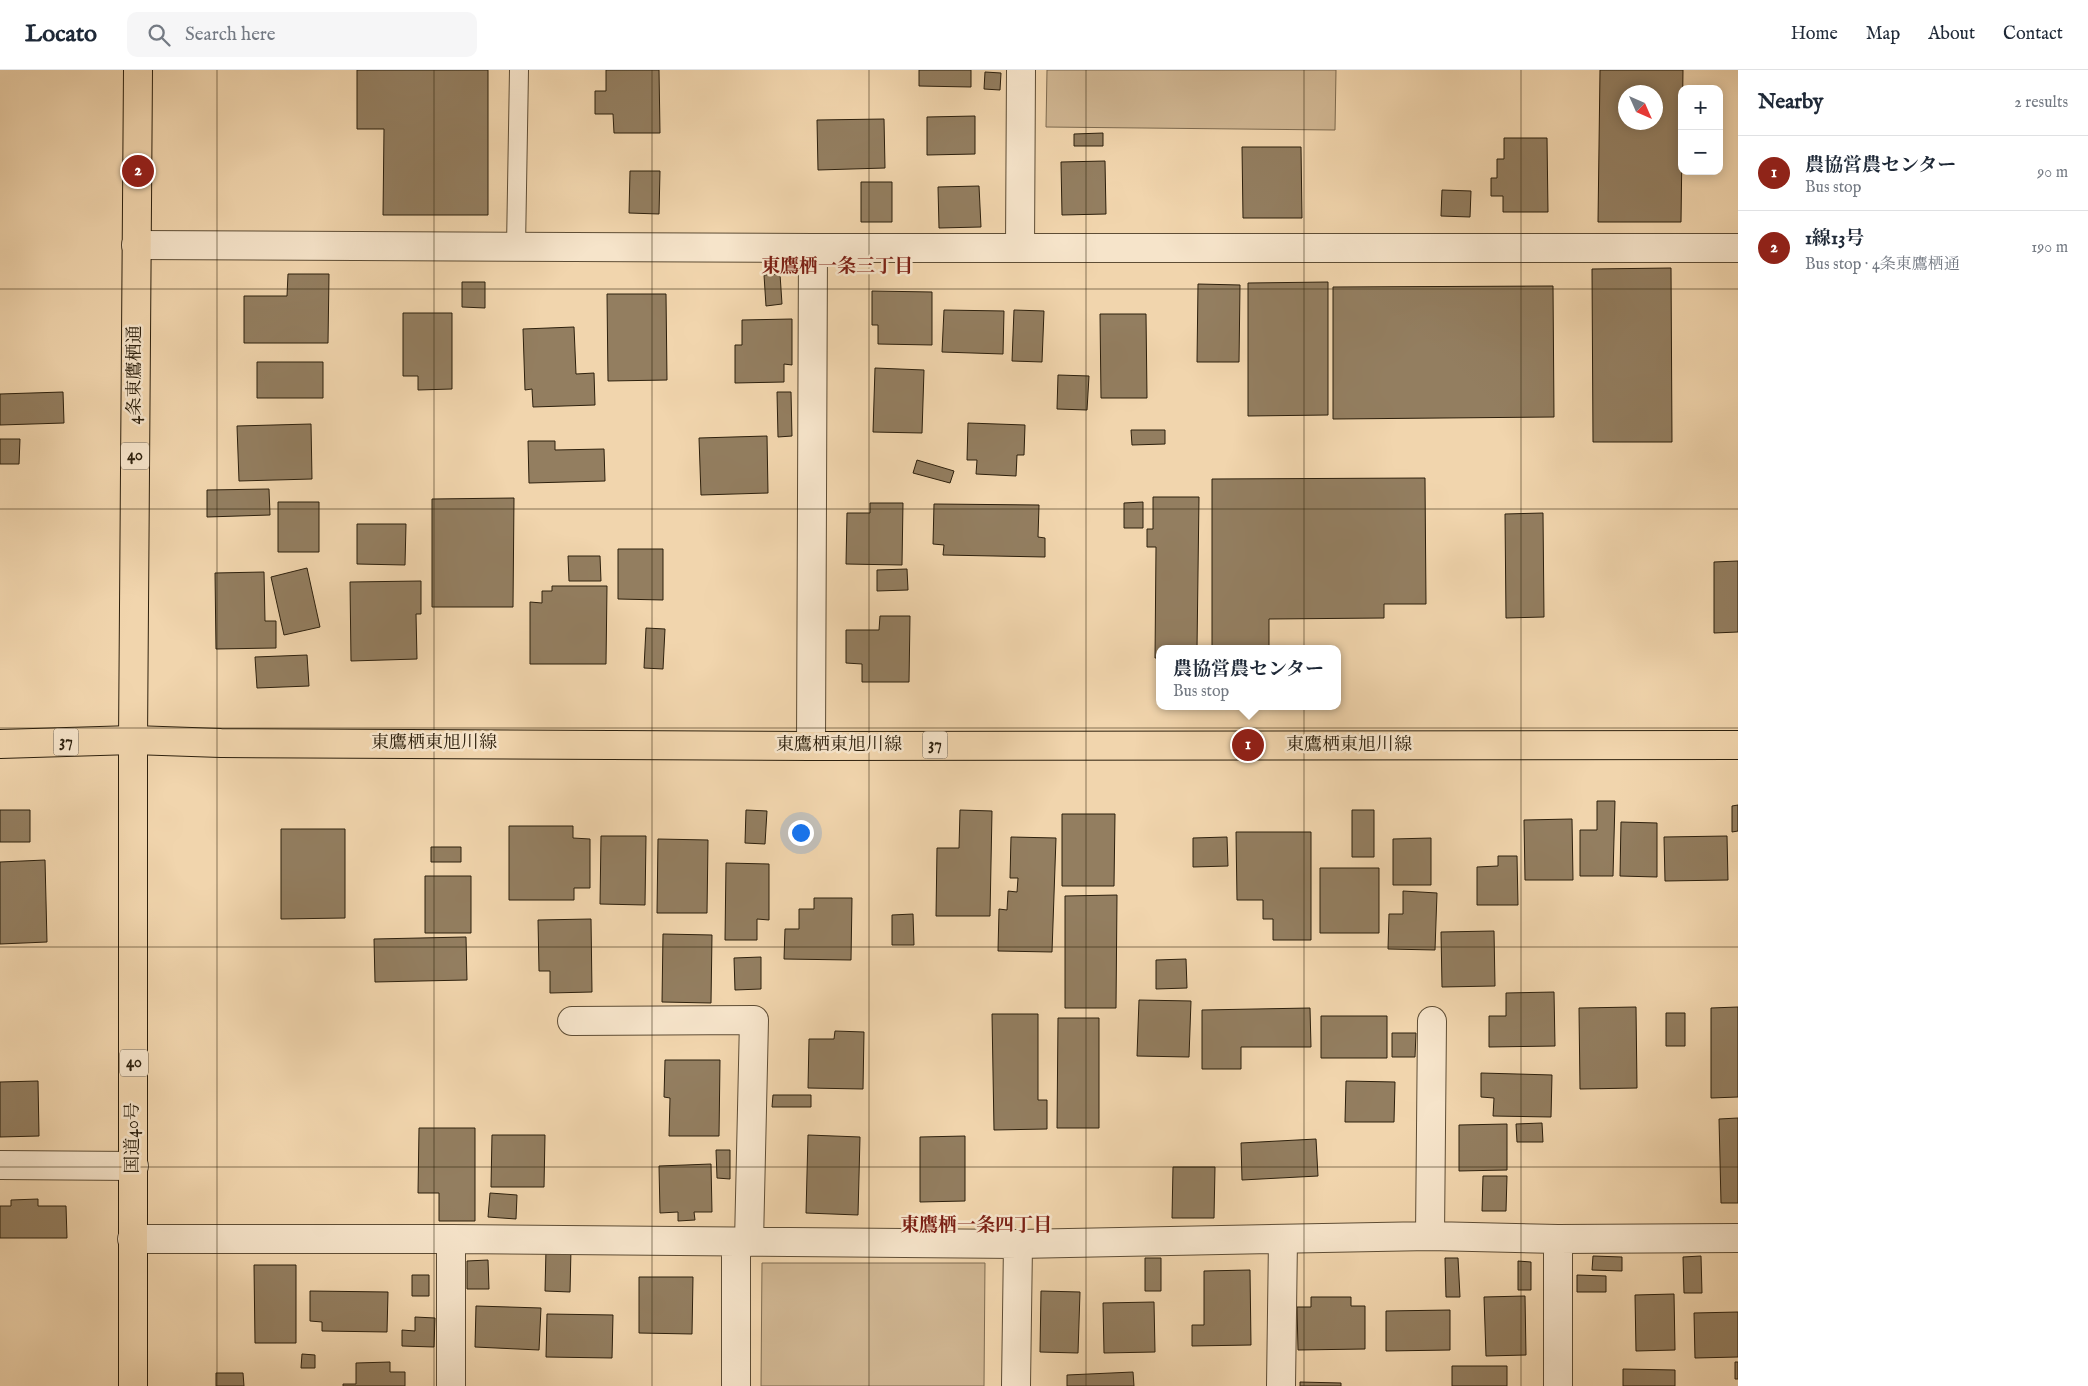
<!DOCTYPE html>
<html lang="en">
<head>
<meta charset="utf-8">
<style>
  body { margin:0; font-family:"IM FELL English","Noto Serif JP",serif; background:#f6f6f7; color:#1f2937 }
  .controls { position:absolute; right:15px; top:15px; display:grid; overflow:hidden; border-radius:10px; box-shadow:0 2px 12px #0003 }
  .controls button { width:45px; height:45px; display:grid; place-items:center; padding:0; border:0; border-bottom:1px solid #e0e1e3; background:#fff; color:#1f2937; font:25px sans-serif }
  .compass { position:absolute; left:1618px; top:15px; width:45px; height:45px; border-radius:50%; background:#fff; box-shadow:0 2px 12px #0003; rotate:135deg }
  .you { position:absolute; left:800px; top:762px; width:18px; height:18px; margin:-12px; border:4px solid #fff; border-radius:50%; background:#1a73e8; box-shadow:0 0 0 8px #1a73e833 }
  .badge { display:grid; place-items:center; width:32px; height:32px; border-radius:50%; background:#8f2418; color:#fff; font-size:16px; font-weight:700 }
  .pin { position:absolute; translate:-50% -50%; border:2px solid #fff; box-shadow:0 1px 5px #0006 }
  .popup { position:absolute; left:1156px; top:575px; width:185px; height:65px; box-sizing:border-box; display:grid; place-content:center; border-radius:10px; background:#fff; filter:drop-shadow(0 1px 4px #0005); font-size:16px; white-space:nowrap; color:#747a83 }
  .popup b { font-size:19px; color:#1f2937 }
  .popup::after { content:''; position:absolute; left:50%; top:100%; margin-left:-10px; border:10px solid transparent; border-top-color:#fff }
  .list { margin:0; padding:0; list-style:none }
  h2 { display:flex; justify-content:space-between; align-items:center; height:65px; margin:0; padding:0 20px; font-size:21px }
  h2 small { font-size:16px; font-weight:400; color:#747a83 }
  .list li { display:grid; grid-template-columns:32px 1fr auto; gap:15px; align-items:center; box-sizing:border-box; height:75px; padding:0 20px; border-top:1px solid #e0e1e3 }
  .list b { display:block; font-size:19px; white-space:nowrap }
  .list p { margin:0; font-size:16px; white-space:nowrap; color:#747a83 }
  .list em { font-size:16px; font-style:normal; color:#747a83 }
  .icon { flex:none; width:28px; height:28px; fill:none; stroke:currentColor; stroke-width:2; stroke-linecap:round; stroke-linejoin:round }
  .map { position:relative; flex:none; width:1738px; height:1316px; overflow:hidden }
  header { display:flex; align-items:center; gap:30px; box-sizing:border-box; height:70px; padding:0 25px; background:#fff; border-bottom:1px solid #e0e1e3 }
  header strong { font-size:24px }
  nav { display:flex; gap:28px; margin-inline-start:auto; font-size:18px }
  .search { width:350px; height:45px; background:#f6f6f7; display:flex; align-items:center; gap:12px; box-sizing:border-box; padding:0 18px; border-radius:10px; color:#747a83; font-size:19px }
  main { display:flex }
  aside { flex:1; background:#fff }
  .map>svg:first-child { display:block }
  .green { fill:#d0b692; stroke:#7e6b50 }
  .building { fill:#937e60; stroke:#2d200d; fill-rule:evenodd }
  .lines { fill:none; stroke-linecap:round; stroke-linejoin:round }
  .service-casing { stroke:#5e4d35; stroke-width:20 }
  .minor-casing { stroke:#5e4d35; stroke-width:30 }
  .primary-casing { stroke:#2d200d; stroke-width:30 }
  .trunk-casing { stroke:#2d200d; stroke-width:30 }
  .service { stroke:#f6e4ca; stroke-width:18 }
  .minor { stroke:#f6e4ca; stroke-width:28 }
  .primary { stroke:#f1d5ad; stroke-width:28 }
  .trunk { stroke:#f1d5ad; stroke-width:28 }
  .grid { fill:none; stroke:#2d200d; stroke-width:1; stroke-opacity:0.55 }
  .labels { text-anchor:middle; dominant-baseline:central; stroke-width:5; stroke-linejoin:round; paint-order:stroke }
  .shield { fill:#f6e4ca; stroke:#695b46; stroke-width:1 }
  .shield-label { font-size:16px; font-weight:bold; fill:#2d200d }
  .street-label { font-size:18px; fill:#2d200d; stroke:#f6e4ca }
  .neighbourhood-label { font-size:19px; font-weight:bold; fill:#7a1f14; stroke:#f6e4ca }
</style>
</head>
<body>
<header>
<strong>Locato</strong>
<div class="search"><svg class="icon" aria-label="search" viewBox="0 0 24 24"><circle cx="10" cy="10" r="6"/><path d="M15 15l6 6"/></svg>Search here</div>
<nav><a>Home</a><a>Map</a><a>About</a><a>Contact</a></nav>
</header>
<main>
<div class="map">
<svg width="1738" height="1316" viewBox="0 0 1738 1316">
  <rect width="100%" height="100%" fill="#f1d5ad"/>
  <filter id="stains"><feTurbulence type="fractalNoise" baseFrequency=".004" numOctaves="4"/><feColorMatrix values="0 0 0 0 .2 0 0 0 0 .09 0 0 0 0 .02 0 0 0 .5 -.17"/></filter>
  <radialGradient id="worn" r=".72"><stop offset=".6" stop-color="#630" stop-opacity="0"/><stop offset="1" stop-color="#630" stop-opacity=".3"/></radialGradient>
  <path class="green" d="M1047 0H1336L1335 60 1046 57Z
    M762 1193H985L984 1316H761Z"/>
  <path class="building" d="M357 0H488V145H383L384 59H357Z
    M606 0H659L660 63H614L613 44H595V21H606Z
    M919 0H971V17L919 16Z
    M1600 0H1683L1681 152H1598ZM1626 22H1656V52H1626Z
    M985 2 1001 3 1000 20 984 19Z
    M975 46V84L927 85V47Z
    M884 49 885 98 818 100 817 50Z
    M1103 63V76H1074V64Z
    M1504 68H1547L1548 142H1503V126H1491V108H1497V89H1504Z
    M1242 77H1301L1302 148H1243Z
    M1105 91 1106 144 1062 145 1061 92Z
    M630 101H660L659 144 629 143Z
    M861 112H892V152H861Z
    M979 116 981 157 939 158 938 117Z
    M1442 120 1471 121 1470 147 1441 146Z
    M1671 198 1672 372H1593L1592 199Z
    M288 204H329L328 273H244V226H287Z
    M780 204 782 234 766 236 764 205Z
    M462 212H485V238L462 237Z
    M1328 212V345L1248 346V213Z
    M1198 214 1240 215 1239 292H1197Z
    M1553 216 1554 347 1333 349V217Z
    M872 221 932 222V275L878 274V255H872Z
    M607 224H666L667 310 608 311Z
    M944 240 1004 241 1003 284 942 282Z
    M1014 240 1044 241 1042 292 1012 291Z
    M403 243H452V319L418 320V306H403Z
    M1100 244H1146L1147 328H1101Z
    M792 249V295L784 294V312L735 313V275H742V250Z
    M574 257 576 304 594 303 595 335 533 337 532 319 525 320 523 259Z
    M257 292H323V328H257Z
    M875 298 924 300 922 363 873 362Z
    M1058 305 1089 306 1087 340 1057 339Z
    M63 322 64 353 0 355V324Z
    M777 322H791L792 366 778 367Z
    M968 353 1025 355 1024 385H1017L1016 406 976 404 977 390H967Z
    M311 354 312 409 239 411 237 356Z
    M1131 360H1165V374L1132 375Z
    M767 366 768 423 701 425 699 368Z
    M0 369H20L19 394H0Z
    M528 371H555V380L604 379 605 411 529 413Z
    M917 390 954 401 950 413 913 403Z
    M1425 408 1426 534H1384V548L1269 549V579H1212V409Z
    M269 419 270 445 207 447V420Z
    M1153 427H1199L1197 579H1159V588H1155L1156 477H1147V459H1153Z
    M514 428 513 537H432V429Z
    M278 432H319V482H278Z
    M1143 432V458H1124V433Z
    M870 433H903L902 495 846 494 847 443H870Z
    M934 434 1039 435 1038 467 1045 468V487L943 485 944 475 933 474Z
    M1543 443 1544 547 1506 548 1505 444Z
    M357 454H406L405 495 357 494Z
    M618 479H663V530L618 529Z
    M568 486H600L601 511H569Z
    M1738 491V562L1714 563V492Z
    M307 498 320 557 284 565 271 507Z
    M907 499 908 520 877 521V500Z
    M264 502 265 551H276V578L216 579 215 503Z
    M421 511V544H416L417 589 351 591 350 512Z
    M552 516H607L606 594H530V532L542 533V521H552Z
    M880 546H910L909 612H862V594L846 593V560H879Z
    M646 558 665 559 663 599 644 598Z
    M307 585 309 616 257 618 255 587Z
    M1597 731H1615L1613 806H1580V760H1597Z
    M1738 735V761L1732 762V736Z
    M0 740H30V772H0Z
    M746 740 767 741 765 774 745 773Z
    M960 740 992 741 990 846H936L937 778H959Z
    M1352 740H1374V787H1352Z
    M1062 744H1115L1114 816H1062Z
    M1572 749 1573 810H1525L1524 750Z
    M1621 752 1657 753V807L1620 806Z
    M509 756H573V768L590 769V818H574V830H509Z
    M281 759H345V848L281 849Z
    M1236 762H1311V870H1273V849H1263V830H1237Z
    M601 766H646L645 835 600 834Z
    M1727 766 1728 810 1665 811 1664 767Z
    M1011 767 1056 768 1052 882 998 881 999 839 1007 840 1008 821 1017 822 1018 808H1010Z
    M1227 767 1228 796 1193 797V768Z
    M1431 768V815H1393V769Z
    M658 769 708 770 707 843H657Z
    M431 777H461V792H431Z
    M1498 786H1517L1518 835H1477V797L1498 796Z
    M45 790 47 872 0 874V792Z
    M726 793 769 794V850L757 849V870H725Z
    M1320 798H1379V863H1320Z
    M425 806H471V863H425Z
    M1403 821 1437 823 1435 880 1388 879 1389 844H1403Z
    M1117 825 1116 938H1065V826Z
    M814 828H852L851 890 784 889 785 859H799V839H814Z
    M913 844 914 875H892V845Z
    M591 849 592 922 550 923V901H539L538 850Z
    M1494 861 1495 916 1442 917 1441 862Z
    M663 864 712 865 711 933 662 932Z
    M466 867 467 910 375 912 374 869Z
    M761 887V919L735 920 734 888Z
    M1186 889 1187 918 1156 919V890Z
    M1554 922 1555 976 1489 977V946H1506V923Z
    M1139 930 1191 931 1189 987 1137 986Z
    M1636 937 1637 1018 1580 1019 1579 938Z
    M1738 937V1027L1711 1028V938Z
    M1310 938 1311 977H1241V999H1202V940Z
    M1666 943H1685V976H1666Z
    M992 944H1038V1030H1047V1059L994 1060Z
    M1321 946H1387V988H1321Z
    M1058 948H1099V1058H1057Z
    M835 961 864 962 863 1019 808 1018 809 969H834Z
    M1392 963H1416L1415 987H1392Z
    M665 990H720L719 1066H669L670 1028 664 1027Z
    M1481 1003 1552 1005 1551 1047 1493 1046 1494 1028 1481 1027Z
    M38 1011 39 1066 0 1067V1012Z
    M1346 1011 1395 1012 1394 1052H1345Z
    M773 1025H811V1037H772Z
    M1738 1048V1133H1721L1719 1049Z
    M1542 1053 1543 1072H1517L1516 1054Z
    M1507 1054V1100L1459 1101V1055Z
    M419 1058H475V1151H439V1123H418Z
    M492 1065H545L544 1117H491Z
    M808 1065 860 1067 858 1145 806 1143Z
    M965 1066V1131L920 1132V1067Z
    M1316 1069 1318 1106 1242 1110 1241 1073Z
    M716 1080H730V1109L717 1108Z
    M711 1094 712 1142H694L695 1150 678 1151V1142L660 1143 659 1096Z
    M1173 1097H1215L1214 1148H1172Z
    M1483 1106H1507L1506 1141H1482Z
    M490 1123 517 1125 516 1149 488 1147Z
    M38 1129V1136H66L67 1168H0V1136H11V1130Z
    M546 1179H571L570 1222 545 1221Z
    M1593 1186 1622 1187V1201L1592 1200Z
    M1701 1186 1702 1223H1684L1683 1187Z
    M1145 1188H1161V1221H1145Z
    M1445 1188H1458L1460 1227H1446Z
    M488 1190 489 1219H467V1191Z
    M1518 1191 1531 1192V1220H1518Z
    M254 1195H296V1273H255Z
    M1250 1200 1251 1275 1192 1276V1255H1204V1201Z
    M412 1205H429V1226H412Z
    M1577 1205 1606 1206V1222H1577Z
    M639 1207H693L692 1264 639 1263Z
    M310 1221 388 1222 387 1262 322 1261V1252L310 1251Z
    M1041 1221 1080 1222 1078 1283 1040 1282Z
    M1674 1224 1675 1280 1636 1281 1635 1225Z
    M1525 1226 1526 1285 1486 1286 1484 1227Z
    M1311 1227H1351V1236H1365V1279L1298 1280 1297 1237H1311Z
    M1154 1232 1155 1282 1104 1283 1103 1233Z
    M476 1236 541 1238 539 1280 475 1277Z
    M1450 1240V1280L1386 1281V1241Z
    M1738 1242V1287L1695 1288 1694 1243Z
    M547 1244 613 1245 612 1288 546 1287Z
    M415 1247 435 1248 434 1277 402 1276V1260L415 1261Z
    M302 1284 315 1285V1298H301Z
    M390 1292V1302H405V1316H343V1314H356V1293Z
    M1735 1292H1738V1309H1735Z
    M1452 1296H1507V1316H1452Z
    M1623 1299 1675 1300V1316H1623Z
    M1133 1302 1134 1316H1067V1305Z
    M216 1303H243L244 1316H216Z
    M1300 1312 1341 1313V1316H1300Z"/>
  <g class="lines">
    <defs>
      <path id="service" d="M516 177 519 0"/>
      <path id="minor" d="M136 175 813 178H1738
        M1020 178 1021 0
        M811 676 813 178
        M572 951 754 950 749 1172
        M0 1095 134 1096
        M1430 1166 1432 951
        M132 1169H451L1018 1174 1430 1166 1558 1169 1738 1168
        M451 1169V1316
        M736 1172V1316
        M1016 1316 1018 1174
        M1281 1316 1283 1169
        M1558 1316V1169"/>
      <path id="primary" d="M0 674 133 670 221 673 811 676 1738 675"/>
      <path id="trunk" d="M133 1316V670L138 0"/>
    </defs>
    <use href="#service" class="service-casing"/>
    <use href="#minor" class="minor-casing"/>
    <use href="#primary" class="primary-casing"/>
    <use href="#trunk" class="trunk-casing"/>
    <use href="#service" class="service"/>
    <use href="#minor" class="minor"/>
    <use href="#primary" class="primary"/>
    <use href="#trunk" class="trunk"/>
  </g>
  <path class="grid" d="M217 0V1316M434 0V1316M652 0V1316M869 0V1316M1086 0V1316M1304 0V1316M1521 0V1316M0 219H1738M0 439H1738M0 658H1738M0 877H1738M0 1097H1738"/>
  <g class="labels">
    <g class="shield">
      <rect x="121" y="372.5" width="28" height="27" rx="4"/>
      <rect x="53.5" y="658.5" width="25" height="27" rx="4"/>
      <rect x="922.5" y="661.5" width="25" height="27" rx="4"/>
      <rect x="120" y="979.5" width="28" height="27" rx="4"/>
    </g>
    <g class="shield-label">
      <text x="135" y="386">40</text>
      <text x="66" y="672">37</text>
      <text x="935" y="675">37</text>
      <text x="134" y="993">40</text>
    </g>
    <g class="street-label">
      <text transform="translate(135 305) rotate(-90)">4条東鷹栖通</text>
      <text x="434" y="673">東鷹栖東旭川線</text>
      <text x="839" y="675">東鷹栖東旭川線</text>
      <text x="1349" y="675">東鷹栖東旭川線</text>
      <text transform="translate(133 1068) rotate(-90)">国道40号</text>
    </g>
    <g class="neighbourhood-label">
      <text x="837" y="197">東鷹栖一条三丁目</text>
      <text x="976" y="1156">東鷹栖一条四丁目</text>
    </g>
  </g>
  <rect width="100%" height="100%" filter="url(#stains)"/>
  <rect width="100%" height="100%" fill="url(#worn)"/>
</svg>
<div class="controls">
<button>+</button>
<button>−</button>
</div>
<svg class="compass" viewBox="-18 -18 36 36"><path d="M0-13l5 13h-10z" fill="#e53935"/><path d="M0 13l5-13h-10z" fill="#747a83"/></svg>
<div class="you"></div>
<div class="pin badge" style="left:1248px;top:675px">1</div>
<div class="popup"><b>農協営農センター</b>Bus stop</div>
<div class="pin badge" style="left:138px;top:101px">2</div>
</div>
<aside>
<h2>Nearby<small>2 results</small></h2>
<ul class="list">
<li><span class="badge">1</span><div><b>農協営農センター</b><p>Bus stop</p></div><em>90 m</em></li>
<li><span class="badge">2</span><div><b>1線13号</b><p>Bus stop · 4条東鷹栖通</p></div><em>190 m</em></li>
</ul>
</aside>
</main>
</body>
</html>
